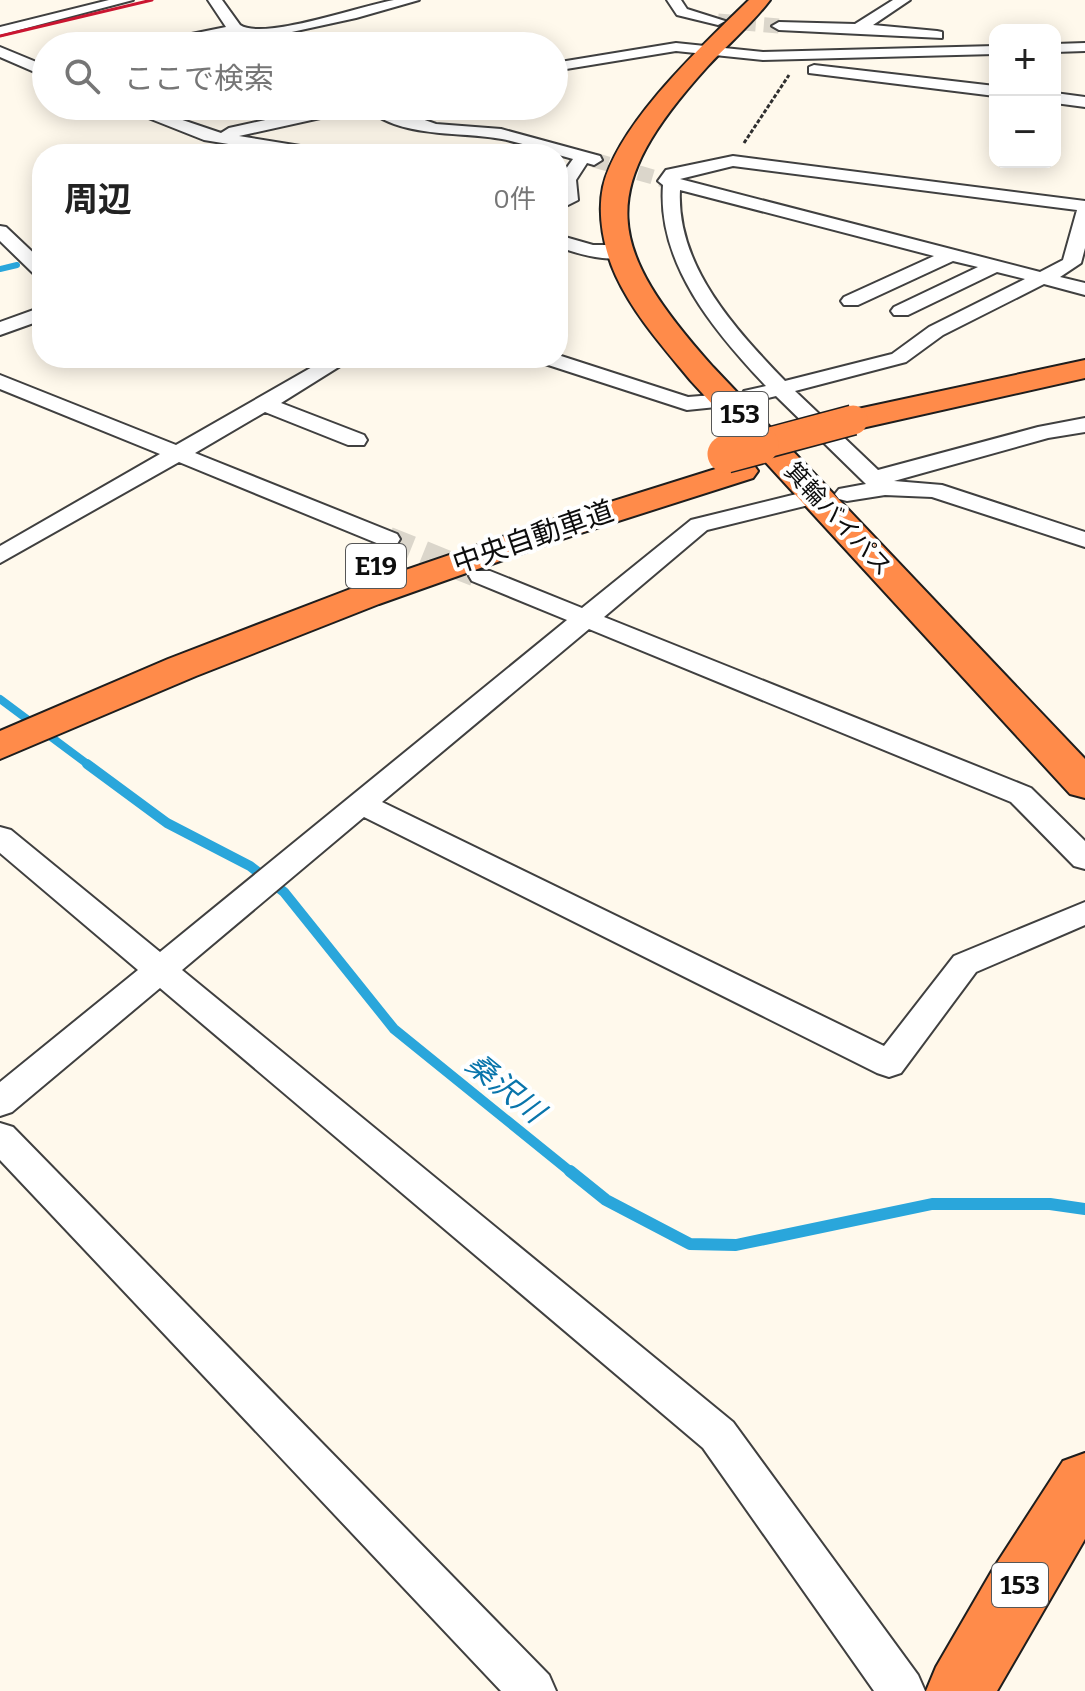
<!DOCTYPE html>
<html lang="ja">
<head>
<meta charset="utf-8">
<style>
  body { margin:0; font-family:Bitter,"Noto Sans JP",serif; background:#f6f6f6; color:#222 }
  .controls { position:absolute; right:24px; top:24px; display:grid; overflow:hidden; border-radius:16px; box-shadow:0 4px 20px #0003 }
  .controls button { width:72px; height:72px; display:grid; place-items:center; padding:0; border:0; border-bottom:2px solid #e0e0e0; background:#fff; color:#222; font:40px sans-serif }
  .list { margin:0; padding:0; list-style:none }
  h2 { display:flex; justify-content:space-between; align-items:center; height:104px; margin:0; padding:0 32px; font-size:34px }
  h2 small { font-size:26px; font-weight:400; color:#767676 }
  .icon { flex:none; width:44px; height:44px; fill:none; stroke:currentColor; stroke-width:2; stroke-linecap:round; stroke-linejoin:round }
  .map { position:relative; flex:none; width:1085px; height:1691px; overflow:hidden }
  .search { position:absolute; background:#fff; box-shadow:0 4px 20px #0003; left:32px; top:32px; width:536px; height:88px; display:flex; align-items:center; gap:20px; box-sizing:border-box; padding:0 28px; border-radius:44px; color:#767676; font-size:30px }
  .panel { position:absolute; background:#fff; box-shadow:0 4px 20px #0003; left:32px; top:144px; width:536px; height:224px; border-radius:32px }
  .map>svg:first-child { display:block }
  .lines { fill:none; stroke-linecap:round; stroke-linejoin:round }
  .stream-far3 { stroke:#2aa6db; stroke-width:6 }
  .stream-far2 { stroke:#2aa6db; stroke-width:8 }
  .stream-far1 { stroke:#2aa6db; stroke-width:10 }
  .stream { stroke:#2aa6db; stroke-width:12 }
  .minor-tunnel-far1 { stroke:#dbd6cb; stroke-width:15; stroke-dasharray:15 8; stroke-linecap:butt }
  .minor-tunnel { stroke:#dbd6cb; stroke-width:25; stroke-dasharray:25 13; stroke-linecap:butt }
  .minor-casing { stroke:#404040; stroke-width:4 }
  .highway-casing { stroke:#1e1e1e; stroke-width:4 }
  .path { stroke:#2f2f2f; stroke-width:3; stroke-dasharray:4 2; stroke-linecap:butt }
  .minor { fill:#fff; fill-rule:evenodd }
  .highway { fill:#ff8b4a; fill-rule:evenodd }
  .rail { stroke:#cb1631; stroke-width:3 }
  .highway-bridge-far1-casing { stroke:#1e1e1e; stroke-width:32; stroke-linecap:butt }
  .highway-bridge-casing { stroke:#1e1e1e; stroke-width:40; stroke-linecap:butt }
  .highway-bridge-far1 { stroke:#ff8b4a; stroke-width:29 }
  .highway-bridge { stroke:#ff8b4a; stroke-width:37 }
  .labels { text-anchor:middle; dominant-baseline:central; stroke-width:8; stroke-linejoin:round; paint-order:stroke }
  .far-street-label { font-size:24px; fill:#0d0d0d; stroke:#fff }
  .shield { fill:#fff; stroke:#565656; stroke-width:2 }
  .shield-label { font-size:26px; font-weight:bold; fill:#0d0d0d }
  .street-label { font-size:28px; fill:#0d0d0d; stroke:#fff }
  .water-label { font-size:30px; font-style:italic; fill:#0975ab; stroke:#fff }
</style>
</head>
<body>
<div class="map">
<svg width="1085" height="1691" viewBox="0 0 1085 1691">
  <rect width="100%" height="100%" fill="#fff9ec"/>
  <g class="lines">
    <path class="stream-far3" d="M0 269 17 265"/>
    <path class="stream-far2" d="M0 699 90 766"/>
    <path class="stream-far1" d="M87 764 167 823 250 866 284 892 394 1029 572 1173"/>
    <path class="stream" d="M570 1171 606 1200 690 1244 736 1245 932 1204H1050L1085 1209"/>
    <path class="minor-tunnel-far1" d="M718 21 779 26
      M594 160 667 181"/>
    <path class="minor-tunnel" d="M388 539 475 574"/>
    <defs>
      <path id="minor" d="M109 0H133L0 35V27Z
        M208 0H222L240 25C264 41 363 5 394 0 402 0 411 0 419 0L356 18 278 35 244 37 233 34 173 46H145L152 42 226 27Z
        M667 0H681L687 9 725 21 718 25 677 15Z
        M893 0H910L873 25 937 31 942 32V38L779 30 772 26 779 22 855 24Z
        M676 43 763 52 995 46V54L763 60 676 51 554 71V63Z
        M1085 43V51L1055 52V44Z
        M0 47 46 66V77L0 57Z
        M814 65 995 86V96L809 73V67Z
        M1055 93 1085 97V107L1055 103Z
        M118 106H141L221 133 229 128 330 106H360L352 111 239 136 319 149 327 154H289L204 140Z
        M364 106H385L436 124 501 129 600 156 602 160 594 165 587 163 576 180 578 200 558 210V180L573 159C550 153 526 144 502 139 460 131 398 139 364 106Z
        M733 156 1085 201V248L1081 263 1060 277 1085 283V295L1044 284 943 335 906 362 795 391 878 470 1038 427 1085 418V432L1048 438 894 481 942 485 1085 532V547L932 497 885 495 847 501 839 499 835 494 839 489 866 484 776 396 752 402 744 401 741 396 744 391 766 386C715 332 657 264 663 185L658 181 666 170ZM733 166 1077 210 1063 260 1040 272 680 179ZM680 190 934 256 844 297 841 301 844 305H858L953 261 978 267 894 307 891 311 894 315H908L997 272 1025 279 929 327 892 354 785 381C736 330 676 266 680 190Z
        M0 226 6 227 42 261V277L35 275 0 241Z
        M558 235 593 245H623L632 251C615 267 578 253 558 247Z
        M42 307V320L0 335V322Z
        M558 355 688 397 726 394 737 400 726 406 687 410 539 362 536 358H558Z
        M328 358H353L281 403 364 435 367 440 364 445H348L265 412 195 453 397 534 400 539 397 544H379L179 462 0 563V546L160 454 0 389V375L176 445Z
        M817 489 825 491 829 496 825 501 707 530 604 617 1031 788 1085 841V869L1074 866 1011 802 589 629 382 802 884 1046 954 956 1085 902V925L976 972 901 1073 889 1077 877 1073 364 817 182 970 733 1422 918 1675 925 1691H874L703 1448 160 988 12 1112 0 1116V1082L138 970 0 853V827L11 830 160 952 567 620 472 581 469 576 472 571H490L582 608 691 520Z
        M0 1123 13 1127 549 1675 556 1691H501L0 1160Z"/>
      <path id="highway" d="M749 0H770C752 24 727 45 707 67 595 191 605 246 713 367L1085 759V798L1070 794 691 381C664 348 634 315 616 276 604 250 597 215 603 187 618 123 703 45 749 0Z
        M1085 360V378L853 430 842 427 837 420 842 413 853 410Z
        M741 461 753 464 758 471 753 478 565 538 379 604 196 676 0 759V731L168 659 353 588 540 524Z
        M1085 1453V1539L997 1691H926L936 1667 993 1569 1063 1461Z"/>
    </defs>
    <use href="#minor" class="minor-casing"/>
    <use href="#highway" class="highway-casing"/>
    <path class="path" d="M744 143 789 75"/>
    <use href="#minor" class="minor"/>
    <use href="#highway" class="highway"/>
    <path class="rail" d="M0 36 152 0"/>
    <defs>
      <path id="highway-bridge-far1" d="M752 447 853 420"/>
      <path id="highway-bridge" d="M726 454 760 445"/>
    </defs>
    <use href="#highway-bridge-far1" class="highway-bridge-far1-casing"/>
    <use href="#highway-bridge" class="highway-bridge-casing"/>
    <use href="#highway-bridge-far1" class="highway-bridge-far1"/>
    <use href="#highway-bridge" class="highway-bridge"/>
  </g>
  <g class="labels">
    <g class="far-street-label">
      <text transform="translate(838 519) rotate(47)">箕輪バイパス</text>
    </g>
    <g class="shield">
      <rect x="712" y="392" width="56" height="44" rx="6"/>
      <rect x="346" y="544" width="60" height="44" rx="6"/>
      <rect x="992" y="1563" width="56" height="44" rx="6"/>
    </g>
    <g class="shield-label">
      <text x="740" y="414">153</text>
      <text x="376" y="566">E19</text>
      <text x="1020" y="1585">153</text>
    </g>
    <g class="street-label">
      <text transform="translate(533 537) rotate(-19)">中央自動車道</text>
    </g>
    <g class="water-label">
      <text transform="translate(505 1088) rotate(39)">桑沢川</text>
    </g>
  </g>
</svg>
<div class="controls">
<button>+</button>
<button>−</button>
</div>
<div class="search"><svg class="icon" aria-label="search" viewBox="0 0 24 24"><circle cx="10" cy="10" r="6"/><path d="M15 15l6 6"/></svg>ここで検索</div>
<section class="panel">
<h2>周辺<small>0件</small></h2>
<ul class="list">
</ul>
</section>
</div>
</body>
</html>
